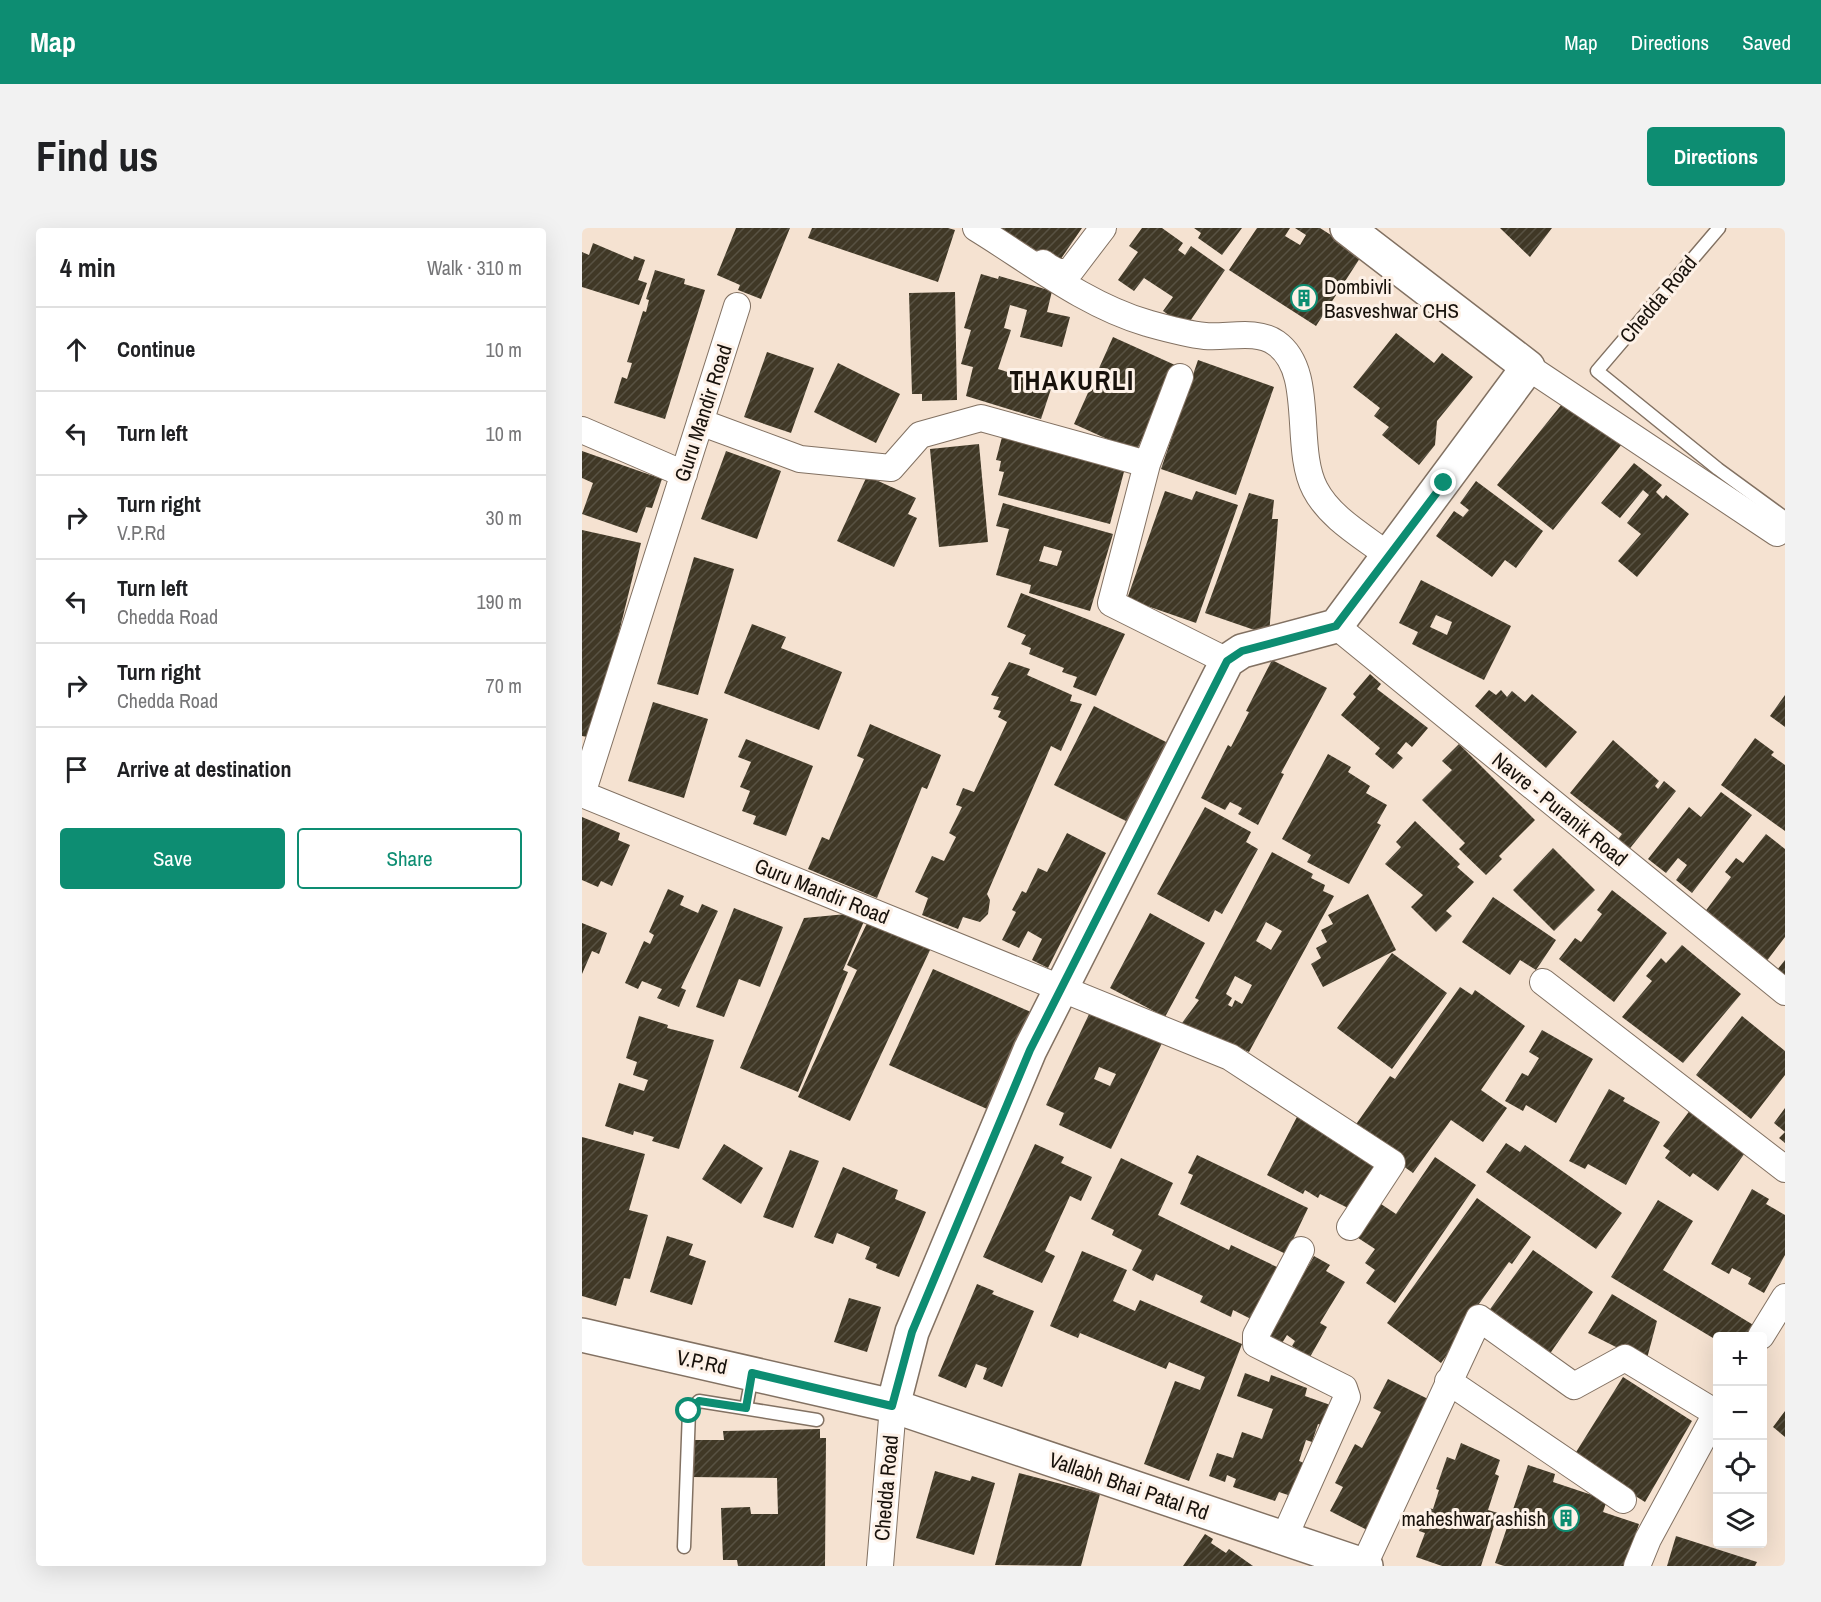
<!DOCTYPE html>
<html lang="en">
<head>
<meta charset="utf-8">
<style>
  body { margin:0; font-family:"Archivo Narrow",sans-serif; background:#f2f2f2; color:#202124 }
  .controls { position:absolute; right:18px; bottom:18px; display:grid; overflow:hidden; border-radius:6px; box-shadow:0 6px 24px #0002 }
  .controls button { width:54px; height:54px; display:grid; place-items:center; padding:0; border:0; border-bottom:2px solid #e0e0e0; background:#fff; color:#202124; font:30px sans-serif }
  .stop { position:absolute; width:18px; height:18px; margin:-14px; border:4px solid #0d8d72; border-radius:50%; background:#fff }
  .stop.end { background:#0d8d72; border-color:#fff; box-shadow:0 2px 6px #0008 }
  .list { margin:0; padding:0; list-style:none }
  h2 { display:flex; justify-content:space-between; align-items:center; height:78px; margin:0; padding:0 24px; font-size:26px }
  h2 small { font-size:20px; font-weight:400; color:#757577 }
  .list li { display:grid; grid-template-columns:39px 1fr auto; gap:18px; align-items:center; box-sizing:border-box; height:84px; padding:0 24px; border-top:2px solid #e0e0e0 }
  .list b { display:block; font-size:22px; white-space:nowrap }
  .list p { margin:0; font-size:20px; white-space:nowrap; color:#757577 }
  .list em { font-size:20px; font-style:normal; color:#757577 }
  .actions { display:flex; gap:12px; padding:18px 24px }
  .actions a { flex:1; padding:14px 0; border:2px solid #0d8d72; border-radius:6px; text-align:center; font-size:21px; color:#0d8d72 }
  .actions .main { background:#0d8d72; color:#fff }
  .icon { flex:none; width:33px; height:33px; fill:none; stroke:currentColor; stroke-width:2; stroke-linecap:round; stroke-linejoin:round }
  .map { position:relative; flex:none; width:1203px; height:1338px; overflow:hidden; border-radius:6px }
  header { display:flex; align-items:center; gap:36px; box-sizing:border-box; height:84px; padding:0 30px; background:#0d8d72; color:#fff }
  header strong { font-size:28px }
  nav { display:flex; gap:33px; margin-inline-start:auto; font-size:21px }
  .intro { display:flex; align-items:center; justify-content:space-between; box-sizing:border-box; height:144px; padding:0 36px }
  h1 { margin:0; font-size:42px }
  .button { padding:15px 27px; border-radius:6px; background:#0d8d72; color:#fff; font-size:21px; font-weight:700 }
  main { display:flex; gap:36px; padding:0 36px }
  aside { flex:1; background:#fff; border-radius:6px; box-shadow:0 6px 24px #0002 }
  .map>svg:first-child { display:block }
  .building { fill:url(#building-hatch); fill-rule:evenodd }
  .lines { fill:none; stroke-linecap:round; stroke-linejoin:round }
  .lane-casing { stroke:#827162; stroke-width:15 }
  .street-casing { stroke:#827162; stroke-width:28 }
  .secondary-casing { stroke:#827162; stroke-width:36 }
  .lane { stroke:#fff; stroke-width:12 }
  .street { stroke:#fff; stroke-width:26 }
  .secondary { stroke:#fff; stroke-width:33 }
  .route { stroke:#0d8d72; stroke-width:8 }
  .labels { text-anchor:middle; dominant-baseline:central; stroke-width:6; stroke-linejoin:round; paint-order:stroke }
  .poi-label { font-size:21px; fill:#18120c; stroke:#fdf1e7; text-anchor:start }
  .street-label { font-size:21px; fill:#18120c; stroke:#fdf1e7 }
  .district-label { font-size:27px; font-weight:bold; letter-spacing:1.5px; fill:#18120c; stroke:#fdf1e7 }
</style>
</head>
<body>
<header>
<strong>Map</strong>
<nav><a>Map</a><a>Directions</a><a>Saved</a></nav>
</header>
<div class="intro"><h1>Find us</h1><a class="button">Directions</a></div>
<main>
<aside>
<h2>4 min<small>Walk · 310 m</small></h2>
<ul class="list">
<li><svg class="icon" aria-label="ahead" viewBox="0 0 24 24"><path d="M12 20V5M6 11l6-6 6 6"/></svg><div><b>Continue</b></div><em>10 m</em></li>
<li><svg class="icon" aria-label="left" viewBox="0 0 24 24"><path d="M17 20v-9H6M10 6l-5 5 5 5"/></svg><div><b>Turn left</b></div><em>10 m</em></li>
<li><svg class="icon" aria-label="right" viewBox="0 0 24 24"><path d="M7 20v-9h11M14 6l5 5-5 5"/></svg><div><b>Turn right</b><p>V.P.Rd</p></div><em>30 m</em></li>
<li><svg class="icon" aria-label="left" viewBox="0 0 24 24"><path d="M17 20v-9H6M10 6l-5 5 5 5"/></svg><div><b>Turn left</b><p>Chedda Road</p></div><em>190 m</em></li>
<li><svg class="icon" aria-label="right" viewBox="0 0 24 24"><path d="M7 20v-9h11M14 6l5 5-5 5"/></svg><div><b>Turn right</b><p>Chedda Road</p></div><em>70 m</em></li>
<li><svg class="icon" aria-label="arrive" viewBox="0 0 24 24"><path d="M6 21V4h12l-3 4 3 4H6"/></svg><div><b>Arrive at destination</b></div></li>
</ul>
<div class="actions"><a class="main">Save</a><a>Share</a></div>
</aside>
<div class="map">
<svg width="1203" height="1338" viewBox="0 0 1203 1338">
  <defs>
    <pattern id="building-hatch" width="6" height="6" patternUnits="userSpaceOnUse" patternTransform="scale(1.5)"><rect width="6" height="6" fill="#403826"/><path d="M-1 1l2-2M0 6l6-6M5 7l2-2" fill="none" stroke="#585243"/></pattern>
  </defs>
  <rect width="100%" height="100%" fill="#f5e2d1"/>
  <path class="building" d="M154 0H208L179 71 156 62 158 57 135 47Z
    M230 0H366L373 2 356 54 226 10Z
    M418 0H500L474 38Z
    M560 0H580L601 15 596 22 603 27 609 18 643 42 604 99 581 83 591 69 562 50 552 63 536 52 556 24 547 18Z
    M612 0H660L640 27 616 10 619 5Z
    M675 0H708L703 8 718 17 724 7 713 0H738L780 27 734 98 647 42Z
    M918 0H970L948 29Z
    M11 15 51 32 52 28 63 32 56 52 65 55 57 77 0 59V24L7 27Z
    M73 42 103 51 102 56 123 62 83 191 32 175 40 149 45 151 50 135 45 134 61 83 64 84 67 72 64 71Z
    M399 46 416 51 417 48 470 63 465 84 488 89 480 119 438 109 445 82 428 77 422 100 429 102 416 141 470 158 459 191 384 168 391 139 379 136 389 102 382 100Z
    M373 64 375 172 340 173V166H330L327 65Z
    M814 105 852 135 860 125 891 149 855 193 853 217 837 237 800 207 807 199 792 188 798 180 771 159Z
    M531 109 593 137 554 224 492 196Z
    M185 124 232 140 209 205 162 189Z
    M616 132 692 159 654 267 579 241Z
    M256 135 318 166 294 215 232 184Z
    M984 171 1040 216 971 302 915 257Z
    M420 209 543 240 528 296 416 267 422 244 417 243 419 233 414 232Z
    M397 216 406 314 357 319 348 221Z
    M0 223 80 251 70 280 64 279 55 305 0 286 11 255 0 250Z
    M144 223 199 243 175 311 119 291Z
    M1052 235 1080 257 1074 264 1081 271 1084 267 1107 286 1055 349 1036 333 1059 306 1045 295 1067 267 1061 262 1038 290 1019 275Z
    M285 248 334 270 326 286 335 290 312 339 255 313Z
    M894 253 961 303 934 340 923 332 910 349 854 308 872 283 881 289 887 282 878 275Z
    M583 263 610 272 614 263 656 277 614 395 545 371Z
    M667 265 692 272 690 291H696L687 407 623 385Z
    M421 275 531 306 508 383 447 365 449 357 414 347 427 301 414 298ZM462 318 480 323 475 338 457 333Z
    M0 302 59 315 11 510 0 508Z
    M112 329 152 341 116 467 75 456Z
    M839 352 929 398 902 452 830 416 836 404 817 395ZM854 387 870 394 865 407 848 399Z
    M439 365 543 406 514 468 491 459 495 449 480 444 482 440 447 426 449 420 439 416 444 407 425 399Z
    M170 396 204 409 199 420 260 444 237 502 142 465Z
    M690 432 745 460 699 545 702 546 676 597 656 586 660 580 648 574 643 582 619 570 646 517 649 519 667 484 664 483Z
    M427 434 448 441 445 447 490 467 488 473 500 476 479 523 469 518 405 666 408 672 406 686 398 694 381 689 376 701 340 687 346 670 333 664 350 628 362 633 374 609 367 605 380 579 374 577 381 560 392 564 425 494 416 489 419 483 411 481 417 469 409 467Z
    M788 446 799 456 795 461 846 500 830 519 824 514 815 525 821 530 811 541 793 526 798 520 759 487 774 469 771 466Z
    M907 462 914 467 919 462 925 469 930 463 943 474 950 466 995 504 964 540 893 478Z
    M1203 467V499L1188 488Z
    M71 474 126 491 102 570 46 553Z
    M512 478 586 515 546 594 472 557Z
    M288 496 359 527 345 561 340 559 295 670 226 641 240 609 247 612 282 531 275 528Z
    M1173 510 1192 524 1189 527 1203 537V603L1139 557Z
    M164 511 231 538 204 608 171 596 174 588 160 583 168 563 158 559 169 534 156 529Z
    M1031 512 1077 553 1073 558 1076 561 1082 553 1094 563 1045 624 1033 615 1040 606 988 565Z
    M877 516 953 592 917 628 920 631 904 647 877 621 883 615 840 572 870 542 860 533Z
    M746 526 769 539 766 544 788 558 784 565 805 577 795 595 799 597 767 656 725 634 729 627 700 611Z
    M1139 564 1170 587 1110 665 1094 652 1105 637 1096 630 1084 645 1066 631 1107 579 1119 589Z
    M623 579 669 604 664 614 676 621 640 686 633 682 627 694 575 666Z
    M0 589 38 605 36 612 48 617 30 658 19 653 16 659 0 652Z
    M833 593 878 636 875 639 892 654 864 683 870 688 854 704 829 679 841 667 803 636 819 619 814 614Z
    M485 605 524 625 466 740 450 732 460 711 446 703 437 720 420 712 434 684 430 682 440 663 444 665 456 640 465 644Z
    M1184 606 1203 621V709L1181 738 1119 689 1149 649 1143 644 1154 630 1161 635Z
    M971 620 1013 662 972 703 931 662Z
    M690 624 731 646 729 650 743 657 741 663 752 668 667 824 600 795 617 772 613 770ZM684 694 700 703 689 722 674 713ZM653 748 670 757 660 776 653 772 650 779 646 777 650 770 644 766Z
    M86 661 102 668 98 677 116 685 120 676 136 683 99 760 104 762 97 779 75 770 80 761 60 753 56 761 43 755 62 713 68 716 72 707 67 704Z
    M1030 662 1085 705 1032 774 977 731 993 710 999 714 1020 686 1015 682Z
    M786 666 814 722 741 759 729 736 739 730 734 720 745 714 739 702 751 696 746 687Z
    M911 669 974 712 954 742 938 732 928 747 880 714Z
    M152 680 201 699 178 759 157 751 142 789 114 779Z
    M286 684 261 742 266 744 216 864 158 840 222 690Z
    M568 685 623 715 583 789 528 760Z
    M287 691 349 720 268 893 216 869 275 742 265 737Z
    M0 695 25 705 17 726 10 723 0 746Z
    M1100 717 1159 766 1101 835 1040 789 1070 753 1064 748 1079 730 1084 735Z
    M810 725 865 765 810 841 755 800Z
    M1203 732V756L1191 747Z
    M351 741 458 788 414 885 307 837Z
    M878 759 890 767 893 762 943 798 899 862 925 880 901 914 869 892 831 945 770 902 808 848 813 851Z
    M509 782 581 813 529 921 477 897 482 885 464 877ZM517 839 534 846 528 858 512 851Z
    M57 788 86 797 85 800 132 812 97 921 70 913 72 909 52 903 51 907 23 898 37 855 62 863 66 852 51 847 55 834 44 830Z
    M1160 788 1203 823V847L1169 891 1114 847Z
    M960 802 1011 831 974 895 944 877 941 883 923 873 940 845 946 848 957 830 947 824Z
    M1027 861 1043 870 1041 873 1078 894 1044 957 1006 936 1003 941 987 933Z
    M1203 880V915L1197 910 1203 904 1192 895Z
    M1109 881 1165 922 1136 963 1111 945 1108 949 1083 930 1088 923 1081 918Z
    M717 885 797 936 770 982 738 966 736 970 723 962 721 966 685 947Z
    M0 909 63 926 47 982 66 987 48 1051 42 1050 34 1078 0 1068Z
    M924 915 938 924 943 917 1040 985 1014 1021 904 944Z
    M142 916 181 940 159 976 120 951Z
    M453 916 482 929 479 935 510 949 499 973 488 968 463 1023 473 1028 460 1055 401 1029Z
    M208 922 237 933 211 1000 181 989Z
    M615 927 726 980 704 1026 598 976 611 947 606 945Z
    M853 929 894 957 813 1075 784 1055 793 1042 783 1035 793 1021 770 1006 793 972 814 986Z
    M539 930 591 955 576 987 647 1022 649 1017 695 1039 669 1091 651 1082 649 1089 618 1074 621 1068 574 1046 571 1053 550 1042 560 1022 530 1007 532 1002 509 991Z
    M261 939 316 962 313 971 344 984 317 1049 294 1040 295 1036 283 1031 288 1019 255 1005 251 1016 232 1009Z
    M1170 961 1187 971 1184 976 1203 987V1027L1182 1065 1166 1056 1169 1050 1150 1040 1147 1046 1129 1036Z
    M895 970 949 1009 930 1036 927 1034 874 1108 877 1110 859 1135 805 1095Z
    M1076 972 1111 993 1081 1042 1173 1098 1167 1108H1136V1113L1029 1049Z
    M85 1008 111 1016 107 1027 124 1033 110 1077 68 1064Z
    M951 1022 1011 1064 967 1127 906 1084Z
    M500 1023 545 1042 531 1073 553 1083 558 1072 660 1116 607 1253 562 1236 593 1153 618 1162 623 1149 587 1134 584 1141 498 1105 496 1110 468 1098Z
    M732 1028 748 1037 744 1043 763 1054 738 1095 745 1099 728 1129 710 1118 713 1113 705 1107 697 1120 683 1112Z
    M395 1056 412 1063 410 1066 452 1083 420 1159 401 1151 405 1140 394 1136 384 1160 356 1148Z
    M1030 1066 1075 1093 1064 1134 1006 1105Z
    M267 1070 299 1079 285 1124 252 1114Z
    M663 1145 687 1154 689 1147 725 1160 723 1168 754 1179 746 1200 736 1196 730 1214 724 1212 717 1233 722 1235 721 1282 703 1275 706 1267 697 1264 693 1273 651 1259 654 1251 645 1247 643 1254 627 1248 635 1225 651 1230 660 1204 680 1211 691 1181 655 1168Z
    M1041 1149 1110 1193 1063 1274 991 1229Z
    M806 1151 854 1175 791 1305 748 1283 761 1259 753 1255 773 1216 780 1220 799 1184 791 1180Z
    M1203 1183V1209L1191 1199Z
    M238 1201V1210H244L243 1338H156L155 1332H141L139 1280 168 1279 169 1286H196L195 1250 108 1249 109 1212H142L141 1203Z
    M879 1215 918 1232 913 1246 917 1248 906 1282 916 1285 899 1338H860L834 1329 843 1305 837 1303 845 1280 851 1281 857 1262 854 1261 865 1229 873 1232Z
    M946 1237 973 1246 971 1254 1025 1272 1021 1284 1057 1296 1043 1338H922L913 1335Z
    M353 1243 388 1253 390 1248 413 1255 392 1327 334 1310Z
    M437 1245 518 1266 499 1338 413 1337Z
    M623 1306 631 1311 629 1315 644 1325 647 1321 671 1338H601Z
    M1094 1308 1175 1334 1173 1338H1085Z"/>
  <g class="lines">
    <defs>
      <path id="lane" d="M1137 0 1015 143 1136 241 1203 290
        M164 1180 170 1148
        M102 1319 107 1183 117 1173 235 1192"/>
      <path id="street" d="M394 0C448 33 503 77 565 95 583 100 604 106 623 108 646 110 674 101 694 115 734 143 711 219 733 261 748 290 781 308 807 328
        M461 35C471 42 477 47 489 42L521 0
        M946 139 1195 305
        M118 194 218 231 309 240 338 207 399 190 565 236 529 375 645 433
        M0 202 102 246
        M565 236 598 149
        M754 398 1203 764
        M0 566 648 829 810 935 768 999
        M0 566 155 78
        M961 754 1203 941
        M1179 1108 1203 1069
        M866 1153 1041 1272
        M702 1310 765 1169 762 1160 674 1116V1107L719 1022
        M782 1337 897 1090 992 1158 1043 1130 1134 1185
        M298 1338 311 1178
        M1055 1338 1066 1311 1136 1182"/>
      <path id="secondary" d="M0 1107 311 1178 784 1338
        M311 1178 330 1104 448 822 645 433 660 423 754 398 946 139 765 0"/>
    </defs>
    <use href="#lane" class="lane-casing"/>
    <use href="#street" class="street-casing"/>
    <use href="#secondary" class="secondary-casing"/>
    <use href="#lane" class="lane"/>
    <use href="#street" class="street"/>
    <use href="#secondary" class="secondary"/>
  </g>
  <g class="lines">
    <path class="route" d="M107 1183 117 1173 164 1180 170 1145 310 1178 330 1104 448 822 645 433 660 423 754 398 862 255"/>
  </g>
  <defs>
    <symbol id="building-ring" viewBox="-11 -11 22 22"><circle r="9.5" fill="#fdf1e7" stroke="#0d8d72" stroke-width="1.5"/><path d="M-4-6H4V6H1V3H-1V6H-4ZM-2.5-4.3h1.7v1.8h-1.7ZM.8-4.3h1.7v1.8H.8ZM-2.5-1h1.7V.8h-1.7ZM.8-1h1.7V.8H.8Z" fill="#0d8d72"/></symbol>
  </defs>
  <g fill-rule="evenodd">
    <use href="#building-ring" x="707" y="55" width="30" height="30"/>
    <use href="#building-ring" x="969" y="1275" width="30" height="30"/>
  </g>
  <g class="labels">
    <g class="poi-label">
      <text x="742" y="58">Dombivli<tspan x="742" dy="24">Basveshwar CHS</tspan></text>
      <text x="964" y="1290" text-anchor="end">maheshwar ashish</text>
    </g>
    <g class="street-label">
      <text transform="translate(1076 71) rotate(-50)">Chedda Road</text>
      <text transform="translate(121 185) rotate(-72)">Guru Mandir Road</text>
      <text transform="translate(978 581) rotate(39)">Navre - Puranik Road</text>
      <text transform="translate(240 663) rotate(22)">Guru Mandir Road</text>
      <text transform="translate(120 1134) rotate(12)">V.P.Rd</text>
      <text transform="translate(547 1258) rotate(19)">Vallabh Bhai Patal Rd</text>
      <text transform="translate(304 1260) rotate(-85)">Chedda Road</text>
    </g>
    <g class="district-label">
      <text x="490" y="152">THAKURLI</text>
    </g>
  </g>
</svg>
<div class="controls">
<button>+</button>
<button>−</button>
<button><svg class="icon" aria-label="locate" viewBox="0 0 24 24"><circle cx="12" cy="12" r="6"/><path d="M12 2v4M12 18v4M2 12h4M18 12h4"/></svg></button>
<button><svg class="icon" aria-label="layers" viewBox="0 0 24 24"><path d="M12 4l9 5-9 5-9-5zM3 14l9 5 9-5"/></svg></button>
</div>
<div class="stop" style="left:107px;top:1183px"></div>
<div class="stop end" style="left:862px;top:255px"></div>
</div>
</main>
</body>
</html>
